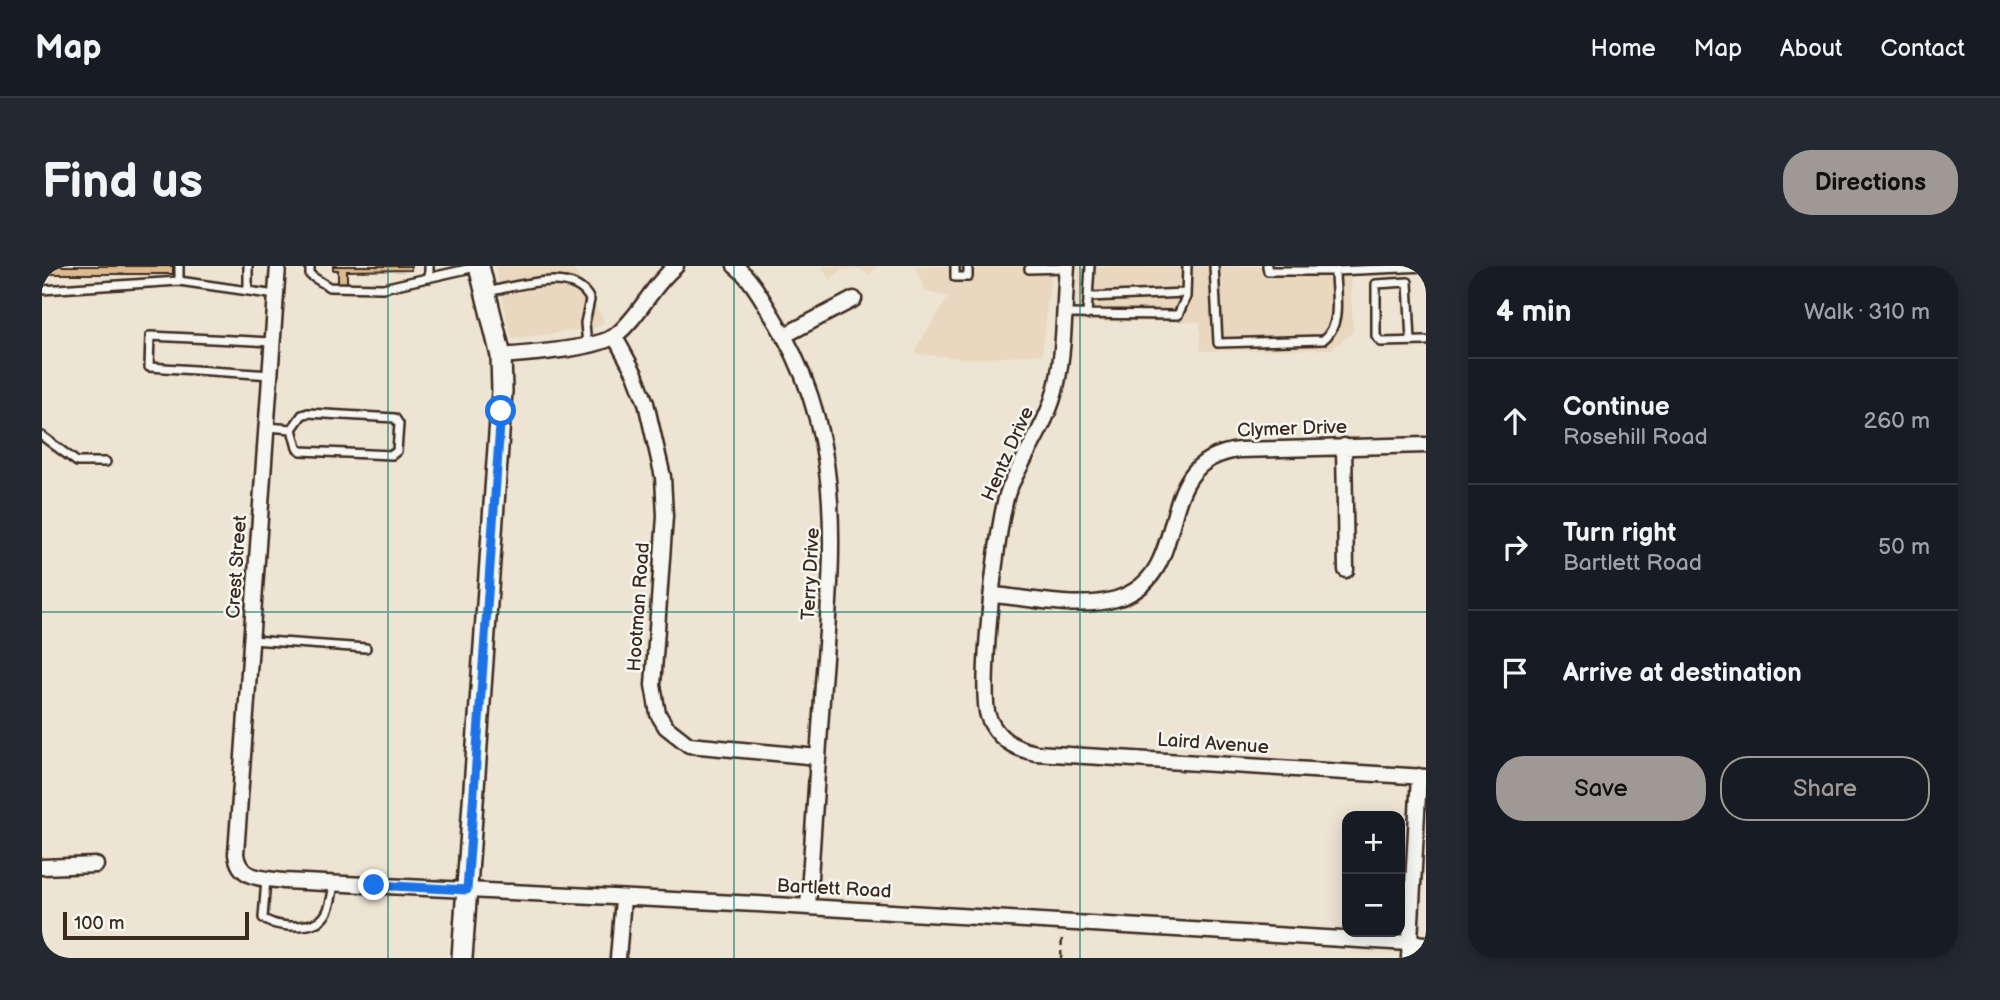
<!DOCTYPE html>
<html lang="en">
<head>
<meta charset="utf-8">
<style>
  body { margin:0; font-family:"Balsamiq Sans",sans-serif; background:#242831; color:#f1f3f6 }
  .controls { position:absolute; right:21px; bottom:21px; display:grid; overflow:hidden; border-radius:14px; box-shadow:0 4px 18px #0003 }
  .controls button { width:63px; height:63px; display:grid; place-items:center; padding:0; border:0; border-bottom:2px solid #363941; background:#171b24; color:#f1f3f6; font:35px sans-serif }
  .scale { position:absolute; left:21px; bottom:18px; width:186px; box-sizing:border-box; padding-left:7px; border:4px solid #3b2a1e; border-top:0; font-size:19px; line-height:24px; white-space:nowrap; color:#3b2a1e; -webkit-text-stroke:5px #f6f6f2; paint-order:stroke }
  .stop { position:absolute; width:21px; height:21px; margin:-16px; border:5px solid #1a73e8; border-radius:50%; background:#fff }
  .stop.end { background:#1a73e8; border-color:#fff; box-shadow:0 2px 7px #0008 }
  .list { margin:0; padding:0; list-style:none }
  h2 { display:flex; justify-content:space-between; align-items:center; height:91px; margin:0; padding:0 28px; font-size:30px }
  h2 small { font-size:23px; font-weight:400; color:#9ea1a6 }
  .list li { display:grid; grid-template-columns:46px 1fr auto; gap:21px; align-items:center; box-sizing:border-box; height:126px; padding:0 28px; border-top:2px solid #363941 }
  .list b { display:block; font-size:26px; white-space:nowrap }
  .list p { margin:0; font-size:23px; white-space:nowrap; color:#9ea1a6 }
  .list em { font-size:23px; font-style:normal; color:#9ea1a6 }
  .actions { display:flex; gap:14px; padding:21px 28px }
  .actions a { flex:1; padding:16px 0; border:2px solid #9f9995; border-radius:28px; text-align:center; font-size:24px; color:#9f9995 }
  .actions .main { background:#9f9995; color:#111 }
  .icon { flex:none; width:38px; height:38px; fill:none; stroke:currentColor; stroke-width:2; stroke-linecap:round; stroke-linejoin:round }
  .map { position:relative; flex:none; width:1384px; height:692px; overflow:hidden; border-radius:28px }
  header { display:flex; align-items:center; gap:42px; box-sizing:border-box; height:98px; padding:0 35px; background:#171b24; border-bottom:2px solid #363941 }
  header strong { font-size:33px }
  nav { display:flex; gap:38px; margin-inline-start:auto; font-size:24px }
  .intro { display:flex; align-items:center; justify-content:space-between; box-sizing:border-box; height:168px; padding:0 42px }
  h1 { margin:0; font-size:49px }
  .button { padding:18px 32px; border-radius:28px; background:#9f9995; color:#111; font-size:24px; font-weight:700 }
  main { display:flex; gap:42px; padding:0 42px }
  aside { flex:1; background:#171b24; border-radius:28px; box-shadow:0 4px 18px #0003 }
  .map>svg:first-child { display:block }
  .built { fill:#e9d7bf }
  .building { fill:#ddba8e; stroke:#3b2a1e; stroke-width:2 }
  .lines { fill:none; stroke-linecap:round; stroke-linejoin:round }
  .lane-casing { stroke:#3b2a1e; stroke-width:12 }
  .street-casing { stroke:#3b2a1e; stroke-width:19 }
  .secondary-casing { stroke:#3b2a1e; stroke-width:24 }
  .path { stroke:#3b2a1e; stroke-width:2.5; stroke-dasharray:7 5; stroke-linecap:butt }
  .lane { stroke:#f6f6f2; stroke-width:7 }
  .street { stroke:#f6f6f2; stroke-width:14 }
  .secondary { stroke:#f6f6f2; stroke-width:19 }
  .route { stroke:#1a73e8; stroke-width:9 }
  .grid { fill:none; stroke:#0f766e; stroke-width:2; stroke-opacity:0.55 }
  .labels { text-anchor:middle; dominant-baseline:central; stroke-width:5; stroke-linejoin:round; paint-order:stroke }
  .street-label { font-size:19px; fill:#3b2a1e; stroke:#f6f6f2 }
</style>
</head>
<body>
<header>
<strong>Map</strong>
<nav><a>Home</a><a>Map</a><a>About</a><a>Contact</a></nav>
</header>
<div class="intro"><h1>Find us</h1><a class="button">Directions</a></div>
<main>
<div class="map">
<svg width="1384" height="692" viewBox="0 0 1384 692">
  <rect width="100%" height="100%" fill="#eee4d4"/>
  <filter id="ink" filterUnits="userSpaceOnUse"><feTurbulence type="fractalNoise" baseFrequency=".0143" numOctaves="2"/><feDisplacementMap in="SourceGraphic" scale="14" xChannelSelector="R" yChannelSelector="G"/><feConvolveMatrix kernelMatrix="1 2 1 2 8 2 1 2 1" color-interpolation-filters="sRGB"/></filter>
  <g filter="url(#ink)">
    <path class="built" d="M453 0H530L563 56 551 62 470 73Z
      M779 0H836L826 9 818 3 799 4 788 14Z
      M873 0H1010L1000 88 931 93 874 88 876 78 907 31 884 26Z
      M1037 0H1308L1311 66 1290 83 1158 85V56H1034Z"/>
    <path class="building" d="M2 0H131V8H2Z
      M291 0H369V4L305 5V19H296V4H291Z"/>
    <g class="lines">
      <defs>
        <path id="lane" d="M137 0V15L234 29
          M268 0V9L287 21 341 22 434 1
          M387 0V12
          M913 0V11H926V0
          M1172 0 1176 77 1281 74C1301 59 1293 28 1293 5H1226L1225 0
          M987 3 1025 2
          M1293 5 1384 1
          M0 24 137 15
          M206 25V0
          M444 26C473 21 533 0 548 34L543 57 545 79
          M1046 31 1144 27
          M1022 48 1136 49 1144 31 1145 0
          M1045 49 1048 0
          M1369 75 1366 16 1334 18V70L1339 76 1384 75
          M229 109 107 101 108 70 230 76
          M225 161 250 163 255 182 259 185 350 189 355 185 357 158 353 152 266 147 260 149 250 163
          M0 170 35 196H64
          M210 374 324 382
          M224 613 221 652C228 658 238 659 247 660 283 661 287 651 292 617"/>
        <path id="street" d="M236 0 194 588C197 614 221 612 242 615L733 639 1384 678
          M693 0C710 13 720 33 731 51 805 168 791 287 781 418 776 492 771 566 766 641
          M1025 0C1022 38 1023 79 1015 117 1007 156 983 187 967 223 955 251 937 423 946 450 954 472 973 483 994 487L1384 511
          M743 69 812 33
          M573 71 593 108 604 137 621 211 623 250 611 419 616 448 624 461 647 479 776 491
          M459 90C483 88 557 83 574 69 598 50 610 19 634 0
          M1302 180 1304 304
          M951 329C989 332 1037 344 1074 333 1156 309 1104 195 1197 184L1384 179
          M0 601 54 599
          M576 692 581 633
          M1367 692 1377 510"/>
        <path id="secondary" d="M420 692 460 125 459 90 437 0"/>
      </defs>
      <use href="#lane" class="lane-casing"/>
      <use href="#street" class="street-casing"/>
      <use href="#secondary" class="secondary-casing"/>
      <path class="path" d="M1019 692 1020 669"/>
      <use href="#lane" class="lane"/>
      <use href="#street" class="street"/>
      <use href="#secondary" class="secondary"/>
    </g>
  </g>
  <g class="lines" filter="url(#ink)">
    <path class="route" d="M332 619 425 624 459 145"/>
  </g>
  <path class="grid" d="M346 0V692M692 0V692M1038 0V692M0 346H1384"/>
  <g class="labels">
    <g class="street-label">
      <text transform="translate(1250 163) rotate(-2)">Clymer Drive</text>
      <text transform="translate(966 188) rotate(-66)">Hentz Drive</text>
      <text transform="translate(195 301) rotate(-86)">Crest Street</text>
      <text transform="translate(769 308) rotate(-87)">Terry Drive</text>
      <text transform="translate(597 341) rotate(-86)">Hootman Road</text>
      <text transform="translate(1171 478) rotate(4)">Laird Avenue</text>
      <text transform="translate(792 623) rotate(3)">Bartlett Road</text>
    </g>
  </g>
</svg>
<div class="controls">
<button>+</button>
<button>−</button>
</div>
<div class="scale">100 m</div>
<div class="stop" style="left:459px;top:145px"></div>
<div class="stop end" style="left:332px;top:619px"></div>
</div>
<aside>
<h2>4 min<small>Walk · 310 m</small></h2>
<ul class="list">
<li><svg class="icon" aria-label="ahead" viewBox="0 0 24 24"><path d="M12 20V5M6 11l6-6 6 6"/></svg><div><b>Continue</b><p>Rosehill Road</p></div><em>260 m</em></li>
<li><svg class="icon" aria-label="right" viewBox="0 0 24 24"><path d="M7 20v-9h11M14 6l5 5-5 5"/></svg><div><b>Turn right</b><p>Bartlett Road</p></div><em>50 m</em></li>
<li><svg class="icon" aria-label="arrive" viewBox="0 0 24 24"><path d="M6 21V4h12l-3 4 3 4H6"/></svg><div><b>Arrive at destination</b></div></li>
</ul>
<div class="actions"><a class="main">Save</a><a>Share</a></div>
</aside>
</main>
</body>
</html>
